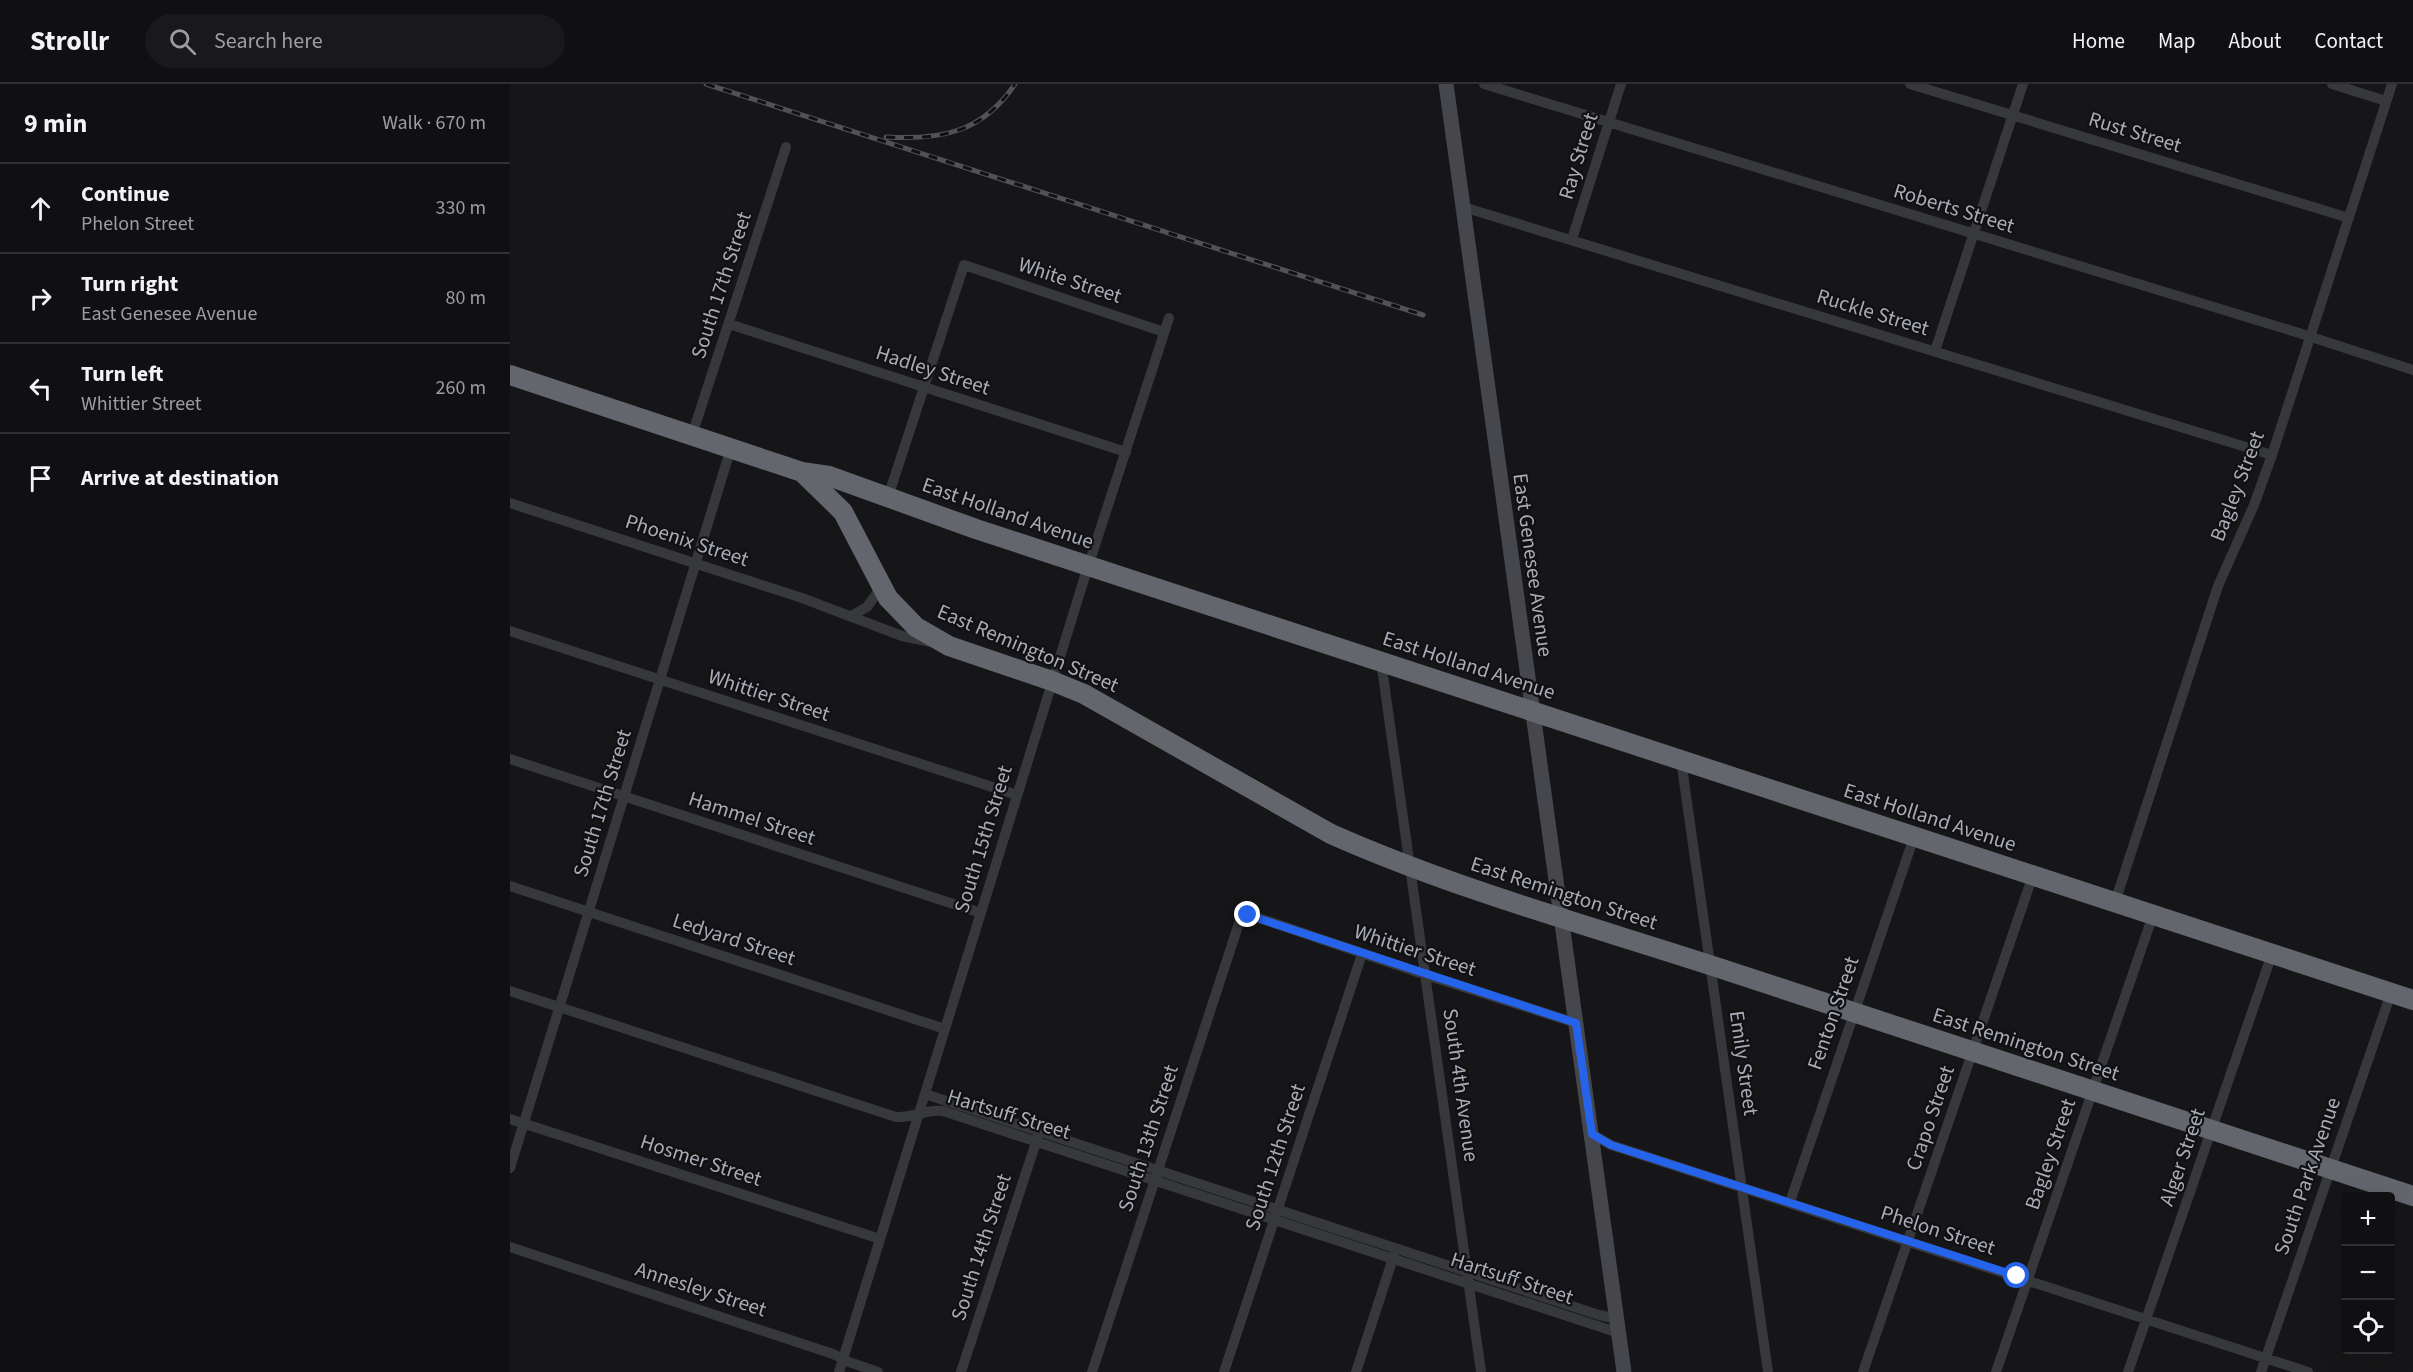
<!DOCTYPE html>
<html lang="en">
<head>
<meta charset="utf-8">
<style>
  body { margin:0; font-family:"Source Sans 3",sans-serif; background:#19191b; color:#f1f3f6 }
  .controls { position:absolute; right:18px; bottom:18px; display:grid; overflow:hidden; border-radius:6px; box-shadow:0 6px 24px #0002 }
  .controls button { width:54px; height:54px; display:grid; place-items:center; padding:0; border:0; border-bottom:2px solid #303032; background:#101012; color:#f1f3f6; font:30px sans-serif }
  .stop { position:absolute; width:18px; height:18px; margin:-14px; border:4px solid #2563eb; border-radius:50%; background:#fff }
  .stop.end { background:#2563eb; border-color:#fff; box-shadow:0 2px 6px #0008 }
  .list { margin:0; padding:0; list-style:none }
  h2 { display:flex; justify-content:space-between; align-items:center; height:78px; margin:0; padding:0 24px; font-size:26px }
  h2 small { font-size:20px; font-weight:400; color:#9c9d9f }
  .list li { display:grid; grid-template-columns:39px 1fr auto; gap:18px; align-items:center; box-sizing:border-box; height:90px; padding:0 24px; border-top:2px solid #303032 }
  .list b { display:block; font-size:22px; white-space:nowrap }
  .list p { margin:0; font-size:20px; white-space:nowrap; color:#9c9d9f }
  .list em { font-size:20px; font-style:normal; color:#9c9d9f }
  .icon { flex:none; width:33px; height:33px; fill:none; stroke:currentColor; stroke-width:2; stroke-linecap:round; stroke-linejoin:round }
  .map { position:relative; flex:none; width:1903px; height:1288px; overflow:hidden }
  header { display:flex; align-items:center; gap:36px; box-sizing:border-box; height:84px; padding:0 30px; background:#101012; border-bottom:2px solid #303032 }
  header strong { font-size:28px }
  nav { display:flex; gap:33px; margin-inline-start:auto; font-size:21px }
  .search { width:420px; height:54px; background:#19191b; display:flex; align-items:center; gap:15px; box-sizing:border-box; padding:0 21px; border-radius:33px; color:#9c9d9f; font-size:22px }
  main { display:flex }
  aside { flex:1; background:#101012 }
  .map>svg:first-child { display:block }
  .lines { fill:none; stroke-linecap:round; stroke-linejoin:round }
  .street { stroke:#37383c; stroke-width:10 }
  .secondary { stroke:#46474c; stroke-width:15 }
  .highway { stroke:#64666d; stroke-width:20 }
  .rail-casing { stroke:#515257; stroke-width:5 }
  .rail { stroke:#111113; stroke-width:3; stroke-dasharray:9; stroke-linecap:butt }
  .route { stroke:#2563eb; stroke-width:8 }
  .labels { text-anchor:middle; dominant-baseline:central; stroke-width:4.5; stroke-linejoin:round; paint-order:stroke }
  .street-label { font-size:21px; fill:#a9acb6; stroke:#111113 }
</style>
</head>
<body>
<header>
<strong>Strollr</strong>
<div class="search"><svg class="icon" aria-label="search" viewBox="0 0 24 24"><circle cx="10" cy="10" r="6"/><path d="M15 15l6 6"/></svg>Search here</div>
<nav><a>Home</a><a>Map</a><a>About</a><a>Contact</a></nav>
</header>
<main>
<aside>
<h2>9 min<small>Walk · 670 m</small></h2>
<ul class="list">
<li><svg class="icon" aria-label="ahead" viewBox="0 0 24 24"><path d="M12 20V5M6 11l6-6 6 6"/></svg><div><b>Continue</b><p>Phelon Street</p></div><em>330 m</em></li>
<li><svg class="icon" aria-label="right" viewBox="0 0 24 24"><path d="M7 20v-9h11M14 6l5 5-5 5"/></svg><div><b>Turn right</b><p>East Genesee Avenue</p></div><em>80 m</em></li>
<li><svg class="icon" aria-label="left" viewBox="0 0 24 24"><path d="M17 20v-9H6M10 6l-5 5 5 5"/></svg><div><b>Turn left</b><p>Whittier Street</p></div><em>260 m</em></li>
<li><svg class="icon" aria-label="arrive" viewBox="0 0 24 24"><path d="M6 21V4h12l-3 4 3 4H6"/></svg><div><b>Arrive at destination</b></div></li>
</ul>
</aside>
<div class="map">
<svg width="1903" height="1288" viewBox="0 0 1903 1288">
  <rect width="100%" height="100%" fill="#161618"/>
  <g class="lines">
    <path class="street" d="M974 0 1789 249 1903 286
      M1400 0 1839 134
      M1822 0 1876 17
      M953 123 1762 371
      M1062 155 1111 0
      M219 240 616 368
      M1425 267 1513 0
      M182 351 276 63
      M378 413 454 181 654 248
      M0 419 292 514 392 552 421 558
      M341 532 357 523 372 502
      M0 547 507 711
      M871 577 971 1288
      M0 675 471 829
      M1171 676 1258 1288
      M0 802 435 945
      M1605 818 1708 502 1744 421 1762 371 1882 0
      M0 907 386 1033C403 1034 416 1025 433 1027L1109 1249
      M415 1010 1089 1231 1107 1235
      M0 1035 370 1155
      M1082 1050 1101 1061 1798 1288
      M0 1084 221 364
      M1280 1118 1404 753
      M0 1163 323 1270 339 1278 368 1288
      M329 1288 575 492 659 234
      M451 1288 528 1052
      M582 1288 730 836 733 833 743 832 916 891 1066 939
      M714 1288 852 870
      M846 1288 884 1171
      M1353 1288 1523 791
      M1486 1288 1643 831
      M1618 1288 1762 870
      M1751 1288 1881 909"/>
    <path class="secondary" d="M936 0 1114 1288"/>
    <path class="highway" d="M0 291 292 388 319 392 466 445 1903 916
      M292 388 333 428 378 514 406 543 439 562 542 597 574 610 821 750C945 805 1077 841 1206 883 1438 959 1670 1036 1903 1112"/>
    <defs>
      <path id="rail" d="M196 0 913 231
        M376 53C431 56 472 49 505 0"/>
    </defs>
    <use href="#rail" class="rail-casing"/>
    <use href="#rail" class="rail"/>
  </g>
  <g class="lines">
    <path class="route" d="M738 831 1066 939 1082 1050 1101 1061 1507 1192"/>
  </g>
  <g class="labels">
    <g class="street-label">
      <text transform="translate(1625 48) rotate(17)">Rust Street</text>
      <text transform="translate(1068 72) rotate(-73)">Ray Street</text>
      <text transform="translate(1444 124) rotate(17)">Roberts Street</text>
      <text transform="translate(560 196) rotate(18)">White Street</text>
      <text transform="translate(211 201) rotate(-72)">South 17th Street</text>
      <text transform="translate(1363 228) rotate(17)">Ruckle Street</text>
      <text transform="translate(423 286) rotate(18)">Hadley Street</text>
      <text transform="translate(1727 402) rotate(-69)">Bagley Street</text>
      <text transform="translate(498 429) rotate(19)">East Holland Avenue</text>
      <text transform="translate(177 456) rotate(18)">Phoenix Street</text>
      <text transform="translate(1023 481) rotate(82)">East Genesee Avenue</text>
      <text transform="translate(518 564) rotate(23)">East Remington Street</text>
      <text transform="translate(959 581) rotate(18)">East Holland Avenue</text>
      <text transform="translate(259 611) rotate(18)">Whittier Street</text>
      <text transform="translate(92 719) rotate(-73)">South 17th Street</text>
      <text transform="translate(1420 733) rotate(18)">East Holland Avenue</text>
      <text transform="translate(242 734) rotate(18)">Hammel Street</text>
      <text transform="translate(473 755) rotate(-73)">South 15th Street</text>
      <text transform="translate(1054 809) rotate(18)">East Remington Street</text>
      <text transform="translate(224 855) rotate(18)">Ledyard Street</text>
      <text transform="translate(905 866) rotate(18)">Whittier Street</text>
      <text transform="translate(1323 929) rotate(-71)">Fenton Street</text>
      <text transform="translate(1516 960) rotate(18)">East Remington Street</text>
      <text transform="translate(1234 979) rotate(82)">Emily Street</text>
      <text transform="translate(951 1001) rotate(82)">South 4th Avenue</text>
      <text transform="translate(499 1030) rotate(17)">Hartsuff Street</text>
      <text transform="translate(1420 1034) rotate(-71)">Crapo Street</text>
      <text transform="translate(638 1054) rotate(-72)">South 13th Street</text>
      <text transform="translate(1540 1070) rotate(-71)">Bagley Street</text>
      <text transform="translate(765 1073) rotate(-72)">South 12th Street</text>
      <text transform="translate(1672 1073) rotate(-71)">Alger Street</text>
      <text transform="translate(191 1076) rotate(18)">Hosmer Street</text>
      <text transform="translate(1797 1092) rotate(-71)">South Park Avenue</text>
      <text transform="translate(1428 1146) rotate(18)">Phelon Street</text>
      <text transform="translate(471 1163) rotate(-72)">South 14th Street</text>
      <text transform="translate(1002 1194) rotate(18)">Hartsuff Street</text>
      <text transform="translate(191 1205) rotate(18)">Annesley Street</text>
    </g>
  </g>
</svg>
<div class="controls">
<button>+</button>
<button>−</button>
<button><svg class="icon" aria-label="locate" viewBox="0 0 24 24"><circle cx="12" cy="12" r="6"/><path d="M12 2v4M12 18v4M2 12h4M18 12h4"/></svg></button>
</div>
<div class="stop" style="left:1507px;top:1192px"></div>
<div class="stop end" style="left:738px;top:831px"></div>
</div>
</main>
</body>
</html>
